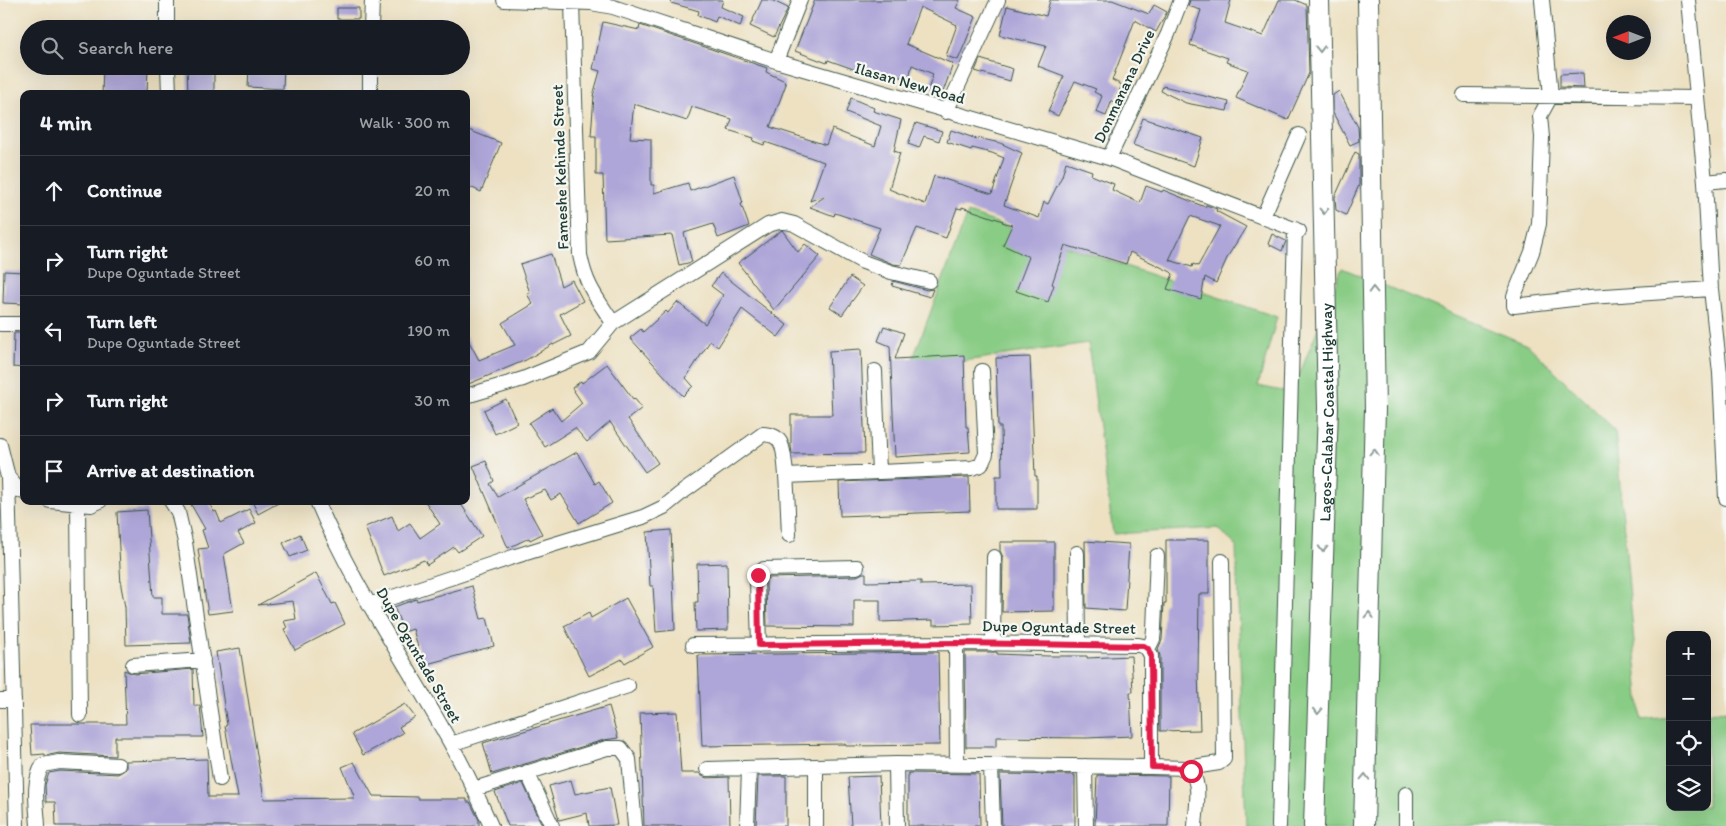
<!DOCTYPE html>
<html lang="en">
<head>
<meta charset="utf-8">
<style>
  body { margin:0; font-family:Itim,sans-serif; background:#242831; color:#f1f3f6 }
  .controls { position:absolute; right:15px; bottom:15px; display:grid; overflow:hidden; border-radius:10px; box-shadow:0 5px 20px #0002 }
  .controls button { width:45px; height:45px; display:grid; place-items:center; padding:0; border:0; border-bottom:1px solid #363941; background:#171b24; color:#f1f3f6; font:25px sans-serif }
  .compass { position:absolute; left:1606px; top:15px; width:45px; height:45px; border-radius:50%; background:#171b24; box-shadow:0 5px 20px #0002; rotate:270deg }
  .stop { position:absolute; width:15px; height:15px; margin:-11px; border:4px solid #e11d48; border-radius:50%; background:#fff }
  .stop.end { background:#e11d48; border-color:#fff; box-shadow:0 1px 5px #0008 }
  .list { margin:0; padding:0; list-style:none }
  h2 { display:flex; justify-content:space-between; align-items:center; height:65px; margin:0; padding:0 20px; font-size:21px }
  h2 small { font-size:16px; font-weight:400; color:#9ea1a6 }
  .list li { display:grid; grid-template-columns:32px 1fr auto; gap:15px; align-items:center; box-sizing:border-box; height:70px; padding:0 20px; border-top:1px solid #363941 }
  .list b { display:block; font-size:19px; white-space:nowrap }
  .list p { margin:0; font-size:16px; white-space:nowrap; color:#9ea1a6 }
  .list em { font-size:16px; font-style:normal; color:#9ea1a6 }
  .icon { flex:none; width:28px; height:28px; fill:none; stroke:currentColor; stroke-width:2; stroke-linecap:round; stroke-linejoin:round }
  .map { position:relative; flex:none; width:1726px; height:826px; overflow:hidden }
  .search { position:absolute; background:#171b24; box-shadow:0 5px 20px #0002; left:20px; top:20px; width:450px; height:55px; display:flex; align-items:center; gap:12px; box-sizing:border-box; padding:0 18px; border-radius:28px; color:#9ea1a6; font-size:19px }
  .panel { position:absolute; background:#171b24; box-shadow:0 5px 20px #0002; left:20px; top:90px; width:450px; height:415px; border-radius:10px }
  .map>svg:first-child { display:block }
  .green { fill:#89cc85; stroke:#54845c }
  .building { fill:#aea6d8; fill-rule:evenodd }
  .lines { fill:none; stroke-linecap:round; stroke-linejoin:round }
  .minor-casing { stroke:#3e5649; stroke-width:16 }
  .highway-casing { stroke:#3e5649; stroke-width:22 }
  .minor { stroke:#fff; stroke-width:14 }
  .highway { stroke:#fff; stroke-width:20 }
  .oneway { stroke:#8f9e9a }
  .route { stroke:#e11d48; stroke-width:6 }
  .labels { text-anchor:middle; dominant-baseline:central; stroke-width:4.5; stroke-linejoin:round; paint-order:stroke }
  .street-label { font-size:16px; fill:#1f3d34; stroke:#f6f6f2 }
</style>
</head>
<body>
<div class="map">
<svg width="1726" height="826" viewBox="0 0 1726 826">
  <rect width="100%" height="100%" fill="#f6f6f2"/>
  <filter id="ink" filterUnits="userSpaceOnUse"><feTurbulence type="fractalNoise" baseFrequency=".02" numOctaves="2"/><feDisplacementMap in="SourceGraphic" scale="10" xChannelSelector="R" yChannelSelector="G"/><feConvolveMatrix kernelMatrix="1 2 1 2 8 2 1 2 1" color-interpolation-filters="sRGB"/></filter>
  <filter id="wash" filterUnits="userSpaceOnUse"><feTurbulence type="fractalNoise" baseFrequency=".0096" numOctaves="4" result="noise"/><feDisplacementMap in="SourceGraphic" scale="20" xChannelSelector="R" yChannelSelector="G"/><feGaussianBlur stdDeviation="1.12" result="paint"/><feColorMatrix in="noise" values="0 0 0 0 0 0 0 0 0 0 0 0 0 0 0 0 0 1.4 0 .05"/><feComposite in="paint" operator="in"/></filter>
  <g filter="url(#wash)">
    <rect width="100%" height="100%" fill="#ede1c2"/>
    <path class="green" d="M968 213 1277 317 1258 386 1292 393 1342 268 1528 345 1615 430 1641 720 1670 717V807H1707V713L1726 711V826H1246L1236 546 1218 528 1113 534 1088 343 909 369Z"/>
    <g id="blocks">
      <path class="building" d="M672 0H723L721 7 744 17 740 26 717 16 715 22 698 15 699 11 671 3Z
        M762 0H771L788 8 774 37 750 26Z
        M815 0H960L956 8 976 17 958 60 946 56 957 25 920 7 906 44 953 64 943 92 929 87 933 74 912 65 909 79 875 71 873 76 828 60 827 63 795 51Z
        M1050 0H1112L1149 14 1154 5 1167 12 1156 32 1135 20 1112 80 1122 85 1114 102 1112 100 1106 116 1096 112 1102 96 1094 92 1096 89 1075 81 1058 116 1048 111 1064 76 1038 66 1046 46 1000 35 1007 6 1046 16Z
        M1190 0H1231L1225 23 1263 36 1279 0H1295L1307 5 1309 73 1288 120 1236 98 1248 70 1226 62 1228 58 1190 45 1201 10 1188 6Z
        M337 8H359V19H337Z
        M603 22 639 30 640 25 767 68 766 72 785 81 784 83 786 84 770 127 826 145 832 129 875 146 881 126 846 112 851 98 874 108 873 111 901 120 894 151 900 153 889 189 925 204 934 176 992 194 1004 158 992 153 972 148 971 150 947 142 951 130 977 139 978 138 1000 143 1022 153 1004 205 1039 218 1044 202 1048 204 1062 176 1066 162 1092 171 1091 175 1114 184 1112 190 1140 203 1146 186 1162 192 1163 190 1205 207 1206 205 1217 209 1216 211 1246 227 1228 256 1216 283 1205 277 1201 299 1167 289 1173 274 1171 272 1130 252 1126 264 1065 245 1052 284 1054 285 1048 302 1016 291 1029 257 1003 245 1012 225 1002 222 1003 221 962 207V209L957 208 946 238 917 228 901 265 893 264 869 254 880 228 835 213 834 216 810 207 824 197 823 196 810 201 824 162 765 142 764 145 753 141 754 138 728 130 732 119 692 107 687 121 634 104 630 138 651 139V185H654V193L688 183 690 191 734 175 743 203 741 204 749 226 718 238 713 224 684 233 692 262 679 265 672 235 605 239 603 175H596V136H591L594 96H593L600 71 593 69ZM1190 216 1220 226 1198 266 1193 264 1192 267 1169 260Z
        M980 59 1013 69 1010 81 975 71Z
        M103 66H148L147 94H102Z
        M187 66H214V94H188Z
        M249 66H284L283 89 248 87Z
        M1583 73 1584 88 1560 87V74Z
        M1163 86 1229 102 1227 111 1186 103 1161 91Z
        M1339 91 1358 127 1359 141 1350 145 1333 113V95Z
        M1143 118 1203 138 1194 166 1133 145Z
        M916 123 942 131 939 141 924 136 919 148 908 144Z
        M466 129 501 143 481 192 466 185Z
        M1355 152 1359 154V185L1346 215 1336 210 1335 197Z
        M782 230 798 252 805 244 820 256 774 310 738 263Z
        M1272 234 1286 241 1282 251 1268 244Z
        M551 254 561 286 572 280 583 301 560 314 571 336 553 345V344L526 360 466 385V336L479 360 515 345 502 323 533 304 527 294 530 293 520 264Z
        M4 271 24 272V304L3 303Z
        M721 273 787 325 778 337 742 309 718 347 710 341 686 378 693 386 683 396 630 338 641 329 643 332 666 311 668 313 677 302 705 324 723 295 711 286Z
        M850 277 863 286 842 315 830 307Z
        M893 281 927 290 933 289 930 297 892 286Z
        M884 326 904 333 895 359 964 355 966 427H968L970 452 895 457 890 346 878 341Z
        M14 333H24V368L13 367Z
        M861 349 865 453 792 454 791 446V415H832L829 351Z
        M1030 357 1035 476H1037V509H996V476H1002L1001 427H998L996 358Z
        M607 364 633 399 634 398 642 408 628 419 658 463 645 472 610 422 587 442 575 428 545 447 529 423 552 408 561 421 582 403 572 388 581 381 582 383Z
        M506 399 517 423 495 434 484 410Z
        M577 452 595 484 599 481 612 503 579 523 561 494 551 500 545 490 523 499 542 534 530 540 529 538 508 548 473 466 486 461 494 481 490 484 498 497Z
        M969 477 970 511 840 516 839 482Z
        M189 501H208L214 512 216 511 221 523 249 509 256 523 238 533 244 543 224 554 233 611 208 614 198 549 208 548 202 530 205 529Z
        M252 501H282L258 514Z
        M425 501H459L482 536 458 552 454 547 427 565 424 560 384 576 365 527 392 516 398 531 410 523 420 538 440 524Z
        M147 510 153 597H162V614H187L191 643 126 645 125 607 121 586 117 512Z
        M671 530 675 630 656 632 653 586H650L647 532Z
        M300 534 307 550 290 557 283 543Z
        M1166 540H1209V594H1199L1198 673 1200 730 1160 731V656L1158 649 1162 640 1164 603H1166Z
        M1085 541 1129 544 1125 611 1086 608Z
        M1000 542H1054V611L1002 612 1003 557 1000 551Z
        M727 563 728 630 696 631 695 602H698L697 564Z
        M316 573 332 604 335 603 345 624 295 650 284 629 287 628 284 621 296 619 293 601 258 605Z
        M863 573H866V582L921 581V585L971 584 972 624 933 625V620L880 622V600H854V627L767 626 766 581 768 578 857 576Z
        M472 586 481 619 487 618 494 646 423 665 413 629 404 632 394 607 416 599 417 601Z
        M626 598 653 647 625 663 622 659 589 676 564 626 589 613 591 618Z
        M240 648 264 799 355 798 342 767 354 762 373 796 418 797V799H467V802H470L479 820V826H56L55 802H46L45 785 49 773 60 771 118 774 126 769V761L207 759 208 797H238L225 726 227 725 216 652Z
        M938 652 940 745 846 746 845 744 702 746 698 655Z
        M965 652H997V654L1048 656H1087V658L1131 656 1133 692H1130L1132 736 1087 738 996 737V747H966Z
        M193 669 194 706H200L203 737H115V756L59 753 45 756V754L32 755 30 725H46V724H126L124 670 134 674Z
        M405 704 415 717 399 727 403 733 363 755 352 734Z
        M609 706 618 738 604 740 492 774 483 743Z
        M677 712 681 773H699L702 776 707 778 729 777 730 826H644L640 713Z
        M908 773 979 774 980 826H908Z
        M1000 774 1075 775V826H1002Z
        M1097 775 1169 776 1168 826H1095Z
        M758 776H786V826H756Z
        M879 776 881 826H851L848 777Z
        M571 780 575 794 610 787 617 825 589 826 587 813 559 820 549 786Z
        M523 783 542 825V826H508L495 792Z"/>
    </g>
  </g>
  <g filter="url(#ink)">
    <use href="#blocks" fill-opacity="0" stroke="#3e5649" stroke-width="1"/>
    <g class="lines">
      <defs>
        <path id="minor" d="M167 0V29
          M504 0 591 3 613 7 776 61 1109 158 1299 231
          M1542 0 1551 96 1540 116 1542 137 1539 224 1532 252 1514 296V306L1590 297 1711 289
          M1688 0 1705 182 1711 289 1720 373 1726 498
          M572 3 580 255C586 286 596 297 613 323
          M371 29 372 0
          M776 61 800 0
          M168 66 169 94
          M370 94V66
          M1464 95 1697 98
          M946 112 998 0
          M1109 158 1168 34 1181 0
          M1705 182 1726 180
          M1263 217 1299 135
          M0 324H24
          M875 371 879 472
          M466 396 523 379 589 352 613 323 768 225 782 221 794 224 863 262 891 272 929 281
          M0 445 8 477 17 826
          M786 476 972 468 981 465 986 454 982 371
          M8 477 19 490 24 492
          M50 501 91 505 100 501
          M171 501 178 512 185 542 220 779
          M317 501C353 587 407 663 451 744 466 771 479 799 491 826
          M78 504 80 715
          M1077 553 1078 644
          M369 605 516 556 643 517 664 507 680 494 763 434C770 435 776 435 780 442 787 451 788 519 789 535
          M956 643 957 765
          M993 644 994 557
          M693 645 956 643 1138 645C1146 646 1148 649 1151 656V767L896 764 816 766V826
          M759 645 757 580 758 575 764 569 857 567
          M1148 649 1153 639 1154 629 1157 556
          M133 665 203 660
          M0 700H14
          M451 744 628 686
          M896 764 897 826
          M991 765 993 826
          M1085 766 1086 826
          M1151 767 1187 768C1203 779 1196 809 1195 826
          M1187 768 1219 763 1224 759 1222 561
          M707 769 816 766
          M527 772 552 826
          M474 789 607 748H621L629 759 635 826
          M1406 794V826
          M38 826C37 806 32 782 43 765L59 762 118 765
          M747 826 749 769
          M1279 826 1295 229"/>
        <g id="highway">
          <path id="s1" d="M1314 826 1328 408 1319 0"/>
          <path d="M1364 826 1375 409 1368 0"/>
        </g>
      </defs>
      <use href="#minor" class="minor-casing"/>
      <use href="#highway" class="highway-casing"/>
      <use href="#minor" class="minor"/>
      <use href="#highway" class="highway"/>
    </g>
    <defs><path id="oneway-chevron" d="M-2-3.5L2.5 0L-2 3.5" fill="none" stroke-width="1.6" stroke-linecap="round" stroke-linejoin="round" transform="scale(1.25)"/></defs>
    <g class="oneway">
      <use href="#oneway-chevron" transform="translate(1320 49) rotate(89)"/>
      <use href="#oneway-chevron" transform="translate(1324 211) rotate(89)"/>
      <use href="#oneway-chevron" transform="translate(1373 290) rotate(-91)"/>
      <use href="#oneway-chevron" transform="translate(1374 452) rotate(-88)"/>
      <use href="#oneway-chevron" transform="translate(1323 549) rotate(92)"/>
      <use href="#oneway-chevron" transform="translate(1369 615) rotate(-88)"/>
      <use href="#oneway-chevron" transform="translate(1318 711) rotate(92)"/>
      <use href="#oneway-chevron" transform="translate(1365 777) rotate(-88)"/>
    </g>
  </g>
  <g class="lines" filter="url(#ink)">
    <path class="route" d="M758 575 759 645 956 643 1144 646 1148 649 1151 656 1152 767 1187 768 1191 771"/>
  </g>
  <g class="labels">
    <g class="street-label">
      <text transform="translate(910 83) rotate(16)">Ilasan New Road</text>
      <text transform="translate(1124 86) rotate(-65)">Donmanana Drive</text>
      <text transform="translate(560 167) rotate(-92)">Fameshe Kehinde Street</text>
      <text stroke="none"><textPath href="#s1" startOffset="414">Lagos-Calabar Coastal Highway</textPath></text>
      <text transform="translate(1059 627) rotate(1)">Dupe Oguntade Street</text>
      <text transform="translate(419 655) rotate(60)">Dupe Oguntade Street</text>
    </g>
  </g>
</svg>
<div class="controls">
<button>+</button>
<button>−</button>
<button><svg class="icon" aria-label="locate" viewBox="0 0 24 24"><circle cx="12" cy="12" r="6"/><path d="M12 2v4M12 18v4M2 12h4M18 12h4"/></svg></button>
<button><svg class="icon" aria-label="layers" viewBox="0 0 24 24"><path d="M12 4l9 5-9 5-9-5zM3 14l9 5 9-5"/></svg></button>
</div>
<svg class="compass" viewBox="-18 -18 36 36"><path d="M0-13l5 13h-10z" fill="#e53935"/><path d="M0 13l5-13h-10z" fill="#9ea1a6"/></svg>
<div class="stop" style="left:1191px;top:771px"></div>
<div class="stop end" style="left:758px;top:575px"></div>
<div class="search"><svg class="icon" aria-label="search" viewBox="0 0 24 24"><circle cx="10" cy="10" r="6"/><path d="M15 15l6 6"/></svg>Search here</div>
<section class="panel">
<h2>4 min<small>Walk · 300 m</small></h2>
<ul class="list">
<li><svg class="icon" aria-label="ahead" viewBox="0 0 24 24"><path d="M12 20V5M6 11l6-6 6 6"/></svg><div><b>Continue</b></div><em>20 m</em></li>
<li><svg class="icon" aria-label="right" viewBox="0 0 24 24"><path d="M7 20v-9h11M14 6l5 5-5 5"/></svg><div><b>Turn right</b><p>Dupe Oguntade Street</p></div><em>60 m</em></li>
<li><svg class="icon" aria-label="left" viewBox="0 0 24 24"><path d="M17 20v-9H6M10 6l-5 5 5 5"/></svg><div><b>Turn left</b><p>Dupe Oguntade Street</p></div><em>190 m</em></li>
<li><svg class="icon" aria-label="right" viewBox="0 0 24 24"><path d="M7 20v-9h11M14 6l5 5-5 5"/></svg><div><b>Turn right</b></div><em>30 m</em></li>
<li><svg class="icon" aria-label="arrive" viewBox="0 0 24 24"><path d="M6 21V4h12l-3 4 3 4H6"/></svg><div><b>Arrive at destination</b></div></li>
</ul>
</section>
</div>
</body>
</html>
